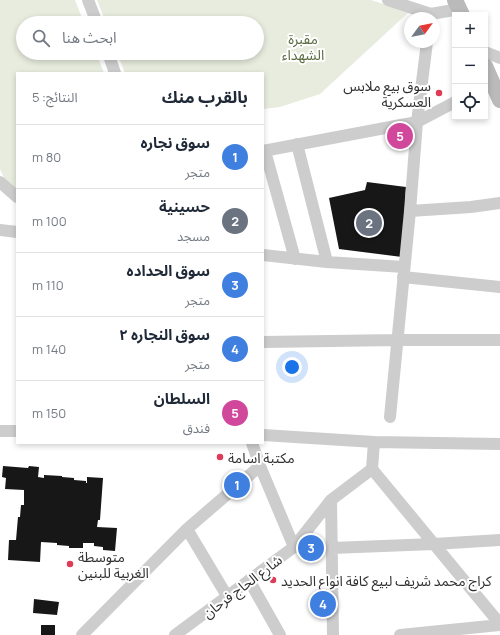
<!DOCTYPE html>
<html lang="ar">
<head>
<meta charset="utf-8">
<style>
  body { margin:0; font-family:Manrope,"Noto Sans Arabic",sans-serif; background:#f6f6f7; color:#1f2937; direction:rtl }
  .controls { position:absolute; right:12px; top:12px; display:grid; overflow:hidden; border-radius:0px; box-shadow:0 2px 6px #0003 }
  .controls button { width:36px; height:36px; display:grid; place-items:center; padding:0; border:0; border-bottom:1px solid #e0e1e3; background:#fff; color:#1f2937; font:20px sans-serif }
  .compass { position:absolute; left:404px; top:12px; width:36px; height:36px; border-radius:50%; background:#fff; box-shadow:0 2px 6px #0003; rotate:57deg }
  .you { position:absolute; left:292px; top:367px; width:14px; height:14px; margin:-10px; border:3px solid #fff; border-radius:50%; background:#1a73e8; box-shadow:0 0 0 6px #1a73e833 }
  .badge { display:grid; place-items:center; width:26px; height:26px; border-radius:50%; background:#1a73e8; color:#fff; font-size:13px; font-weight:700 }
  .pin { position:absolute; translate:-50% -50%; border:2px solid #fff; box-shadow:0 1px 4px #0006 }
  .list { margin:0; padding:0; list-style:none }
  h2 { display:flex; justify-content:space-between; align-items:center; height:52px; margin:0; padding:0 16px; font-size:17px }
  h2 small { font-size:13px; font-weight:400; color:#747a83 }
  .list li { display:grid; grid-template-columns:26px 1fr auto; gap:12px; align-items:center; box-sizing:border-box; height:64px; padding:0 16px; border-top:1px solid #e0e1e3 }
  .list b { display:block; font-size:15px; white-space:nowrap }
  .list p { margin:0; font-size:13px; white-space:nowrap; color:#747a83 }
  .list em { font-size:13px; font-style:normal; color:#747a83 }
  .icon { flex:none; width:22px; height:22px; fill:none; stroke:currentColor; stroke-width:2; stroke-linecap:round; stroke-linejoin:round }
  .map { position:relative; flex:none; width:500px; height:635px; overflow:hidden; direction:ltr }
  .search { position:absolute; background:#fff; box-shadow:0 2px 6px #0003; left:16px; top:16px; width:248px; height:44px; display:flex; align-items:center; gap:10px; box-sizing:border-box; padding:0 14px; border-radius:22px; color:#747a83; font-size:15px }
  .panel { position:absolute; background:#fff; box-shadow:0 2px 6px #0003; left:16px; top:72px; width:248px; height:372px; border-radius:0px; direction:rtl }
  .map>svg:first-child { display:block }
  .green { fill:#e7ecde }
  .building { fill:#171717 }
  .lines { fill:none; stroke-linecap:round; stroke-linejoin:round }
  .street { stroke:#cdcdcd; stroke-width:12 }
  .secondary { stroke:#bababa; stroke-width:16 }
  .poi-dot { fill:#de3b58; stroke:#fff; stroke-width:1.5 }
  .labels { text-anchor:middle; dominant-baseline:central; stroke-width:4; stroke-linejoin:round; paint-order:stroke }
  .park-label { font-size:14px; fill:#586a3f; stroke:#fff }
  .poi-label { font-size:14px; fill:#303030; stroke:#fff; text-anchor:start }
  .street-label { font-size:14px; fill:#303030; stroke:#fff }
</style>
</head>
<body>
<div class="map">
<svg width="500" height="635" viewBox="0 0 500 635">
  <rect width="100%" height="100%" fill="#fff"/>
  <path class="green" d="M0 0H75L84 23H23V53H96L104 73H17V190L5 180 0 169Z
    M97 0H371L409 12 320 94 280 107 263 109V73H125L117 53H257V23H106Z"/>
  <path class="building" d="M367 182 406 187 402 257 339 249 329 198 365 190Z
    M3 466 28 468 29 466 39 467 38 477 44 478V475L62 476V477L74 478V480L86 481V483H87V477L103 478 100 520H98L97 527 117 528 115 551 103 550V547L94 546V543H83V548H69V546L57 545V543L41 542 40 562 8 560 9 540H16L18 517H20L21 505H24V490L5 489 6 478 2 477Z
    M34 599 59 602 57 615 33 613Z
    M41 625H55V635H41Z"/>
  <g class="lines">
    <path class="street" d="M88 0 97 23
      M388 0 431 14
      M430 18 431 14 459 9
      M485 52 500 58
      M108 53 115 73
      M297 144 327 262
      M263 151 417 122 455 102
      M265 151 295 259
      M0 182 17 197
      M410 211 471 207 500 203
      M0 230 17 232
      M263 255 327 262 404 267
      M403 277 500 287
      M263 342 398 340H500
      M390 417 410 211 417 122 427 42
      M0 431H17
      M263 435 374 442 500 444
      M252 443 260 466 294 547
      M372 469 500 624
      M331 500 333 635
      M187 529 227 596
      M332 548 434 544 500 540
      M249 580 280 635
      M82 635 187 529 260 466
      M175 635 294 547 331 500 372 469 374 442
      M400 635 500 625"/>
    <path class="secondary" d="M455 0 462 15
      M485 66 500 100"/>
  </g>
  <g class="poi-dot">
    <circle cx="439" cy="93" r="4"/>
    <circle cx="220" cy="457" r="4"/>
    <circle cx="70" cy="564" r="4"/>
    <circle cx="273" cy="580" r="4"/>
  </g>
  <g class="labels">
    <g class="park-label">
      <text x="303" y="38">مقبرة<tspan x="303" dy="16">الشهداء</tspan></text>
    </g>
    <g class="poi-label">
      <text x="431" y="85" text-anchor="end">سوق بيع ملابس<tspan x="431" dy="16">العسكرية</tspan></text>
      <text x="228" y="457">مكتبة اسامة</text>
      <text x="78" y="556">متوسطة<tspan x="78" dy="16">الغربية للبنين</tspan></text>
      <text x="281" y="580">كراج محمد شريف لبيع كافة انواع الحديد</text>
    </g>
    <g class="street-label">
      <text transform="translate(242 586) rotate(-37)">شارع الحاج فرحان</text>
    </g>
  </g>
</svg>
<div class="controls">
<button>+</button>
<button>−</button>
<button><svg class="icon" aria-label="locate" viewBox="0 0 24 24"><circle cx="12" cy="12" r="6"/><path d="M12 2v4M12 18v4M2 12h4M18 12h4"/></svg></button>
</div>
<svg class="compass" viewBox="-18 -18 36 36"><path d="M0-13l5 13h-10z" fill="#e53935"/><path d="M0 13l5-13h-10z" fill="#747a83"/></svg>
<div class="you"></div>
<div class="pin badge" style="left:237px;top:485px;background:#3f7fe0">1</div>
<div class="pin badge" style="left:369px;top:223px;background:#6b7280">2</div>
<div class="pin badge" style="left:311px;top:548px;background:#3f7fe0">3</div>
<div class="pin badge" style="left:323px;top:604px;background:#3f7fe0">4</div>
<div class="pin badge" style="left:400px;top:136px;background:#d1479c">5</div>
<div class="search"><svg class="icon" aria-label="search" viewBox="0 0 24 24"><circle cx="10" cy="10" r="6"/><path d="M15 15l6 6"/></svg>ابحث هنا</div>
<section class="panel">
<h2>بالقرب منك<small>النتائج: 5</small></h2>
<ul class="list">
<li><span class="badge" style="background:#3f7fe0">1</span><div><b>سوق نجاره</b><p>متجر</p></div><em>80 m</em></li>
<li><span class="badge" style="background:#6b7280">2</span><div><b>حسينية</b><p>مسجد</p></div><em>100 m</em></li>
<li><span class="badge" style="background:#3f7fe0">3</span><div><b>سوق الحداده</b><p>متجر</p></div><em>110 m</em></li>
<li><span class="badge" style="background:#3f7fe0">4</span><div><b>سوق النجاره ٢</b><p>متجر</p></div><em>140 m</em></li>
<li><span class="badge" style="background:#d1479c">5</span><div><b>السلطان</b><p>فندق</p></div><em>150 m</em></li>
</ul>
</section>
</div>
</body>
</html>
